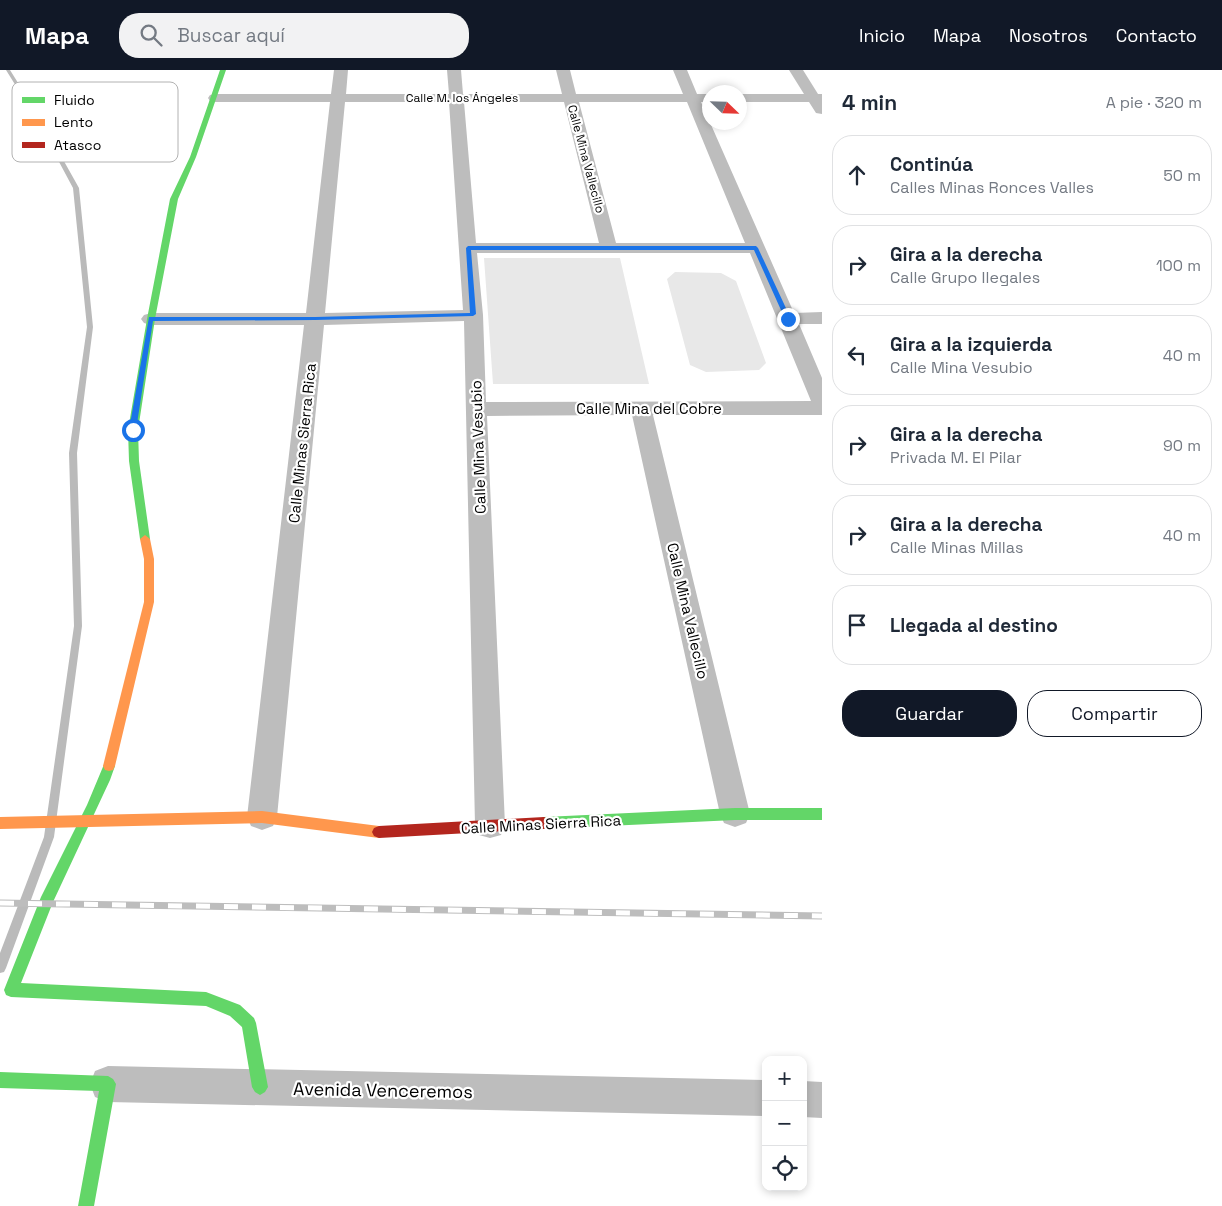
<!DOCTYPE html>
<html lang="es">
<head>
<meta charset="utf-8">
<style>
  body { margin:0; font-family:"Space Grotesk",sans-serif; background:#f2f2f3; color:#1f2937 }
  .controls { position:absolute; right:15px; bottom:15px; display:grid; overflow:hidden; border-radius:10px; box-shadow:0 2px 8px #0003 }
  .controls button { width:45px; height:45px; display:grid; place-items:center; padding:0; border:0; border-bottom:1px solid #e0e1e3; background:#fff; color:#1f2937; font:25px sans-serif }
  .compass { position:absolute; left:702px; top:15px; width:45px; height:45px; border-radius:50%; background:#fff; box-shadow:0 2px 8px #0003; rotate:113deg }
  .stop { position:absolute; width:15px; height:15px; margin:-11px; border:4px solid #1a73e8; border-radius:50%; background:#fff }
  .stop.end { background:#1a73e8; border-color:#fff; box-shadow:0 1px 5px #0008 }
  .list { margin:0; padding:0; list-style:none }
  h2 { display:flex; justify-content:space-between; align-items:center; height:65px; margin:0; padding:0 20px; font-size:21px }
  h2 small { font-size:16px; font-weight:400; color:#747a83 }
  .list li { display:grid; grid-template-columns:32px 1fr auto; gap:15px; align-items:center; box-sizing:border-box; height:80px; margin:0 10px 10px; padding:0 10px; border:1px solid #e0e1e3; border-radius:20px }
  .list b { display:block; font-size:19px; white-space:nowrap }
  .list p { margin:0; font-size:16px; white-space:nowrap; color:#747a83 }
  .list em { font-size:16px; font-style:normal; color:#747a83 }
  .actions { display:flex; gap:10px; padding:15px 20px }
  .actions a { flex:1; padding:11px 0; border:1px solid #111827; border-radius:20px; text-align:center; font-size:18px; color:#111827 }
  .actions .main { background:#111827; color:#fff }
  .icon { flex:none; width:28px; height:28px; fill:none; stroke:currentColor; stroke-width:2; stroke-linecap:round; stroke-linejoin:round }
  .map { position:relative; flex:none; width:822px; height:1136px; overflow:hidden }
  header { display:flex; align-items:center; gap:30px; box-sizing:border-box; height:70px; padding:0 25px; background:#111827; color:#fff }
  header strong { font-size:24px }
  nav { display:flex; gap:28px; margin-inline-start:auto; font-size:18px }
  .search { width:350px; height:45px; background:#f2f2f3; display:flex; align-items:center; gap:12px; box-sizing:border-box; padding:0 18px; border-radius:20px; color:#747a83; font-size:19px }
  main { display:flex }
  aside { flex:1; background:#fff }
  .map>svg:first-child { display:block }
  .green { fill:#e8e8e8 }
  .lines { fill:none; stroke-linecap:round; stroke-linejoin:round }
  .stream { fill:#bababa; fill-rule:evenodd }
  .street { fill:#bdbdbd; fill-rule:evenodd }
  .fast { fill:#63d668; fill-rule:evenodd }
  .slow { fill:#ff974d; fill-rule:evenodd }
  .jam { fill:#b3261e; fill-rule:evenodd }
  .rail-casing { stroke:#bdbdbd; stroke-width:7 }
  .rail { stroke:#fff; stroke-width:5; stroke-dasharray:14; stroke-linecap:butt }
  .route { fill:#1a73e8 }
  .labels { text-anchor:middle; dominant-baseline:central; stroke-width:4.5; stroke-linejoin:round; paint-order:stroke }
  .far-street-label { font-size:12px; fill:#000; stroke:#fff }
  .street-label { font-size:15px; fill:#000; stroke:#fff }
  .near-street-label { font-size:18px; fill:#000; stroke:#fff }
  .key { fill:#fff; stroke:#b2b2b2; stroke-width:1 }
  .key-label { font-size:14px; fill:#000 }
</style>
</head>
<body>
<header>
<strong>Mapa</strong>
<div class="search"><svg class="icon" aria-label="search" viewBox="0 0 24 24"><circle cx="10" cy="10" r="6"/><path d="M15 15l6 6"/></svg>Buscar aquí</div>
<nav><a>Inicio</a><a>Mapa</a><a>Nosotros</a><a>Contacto</a></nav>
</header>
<main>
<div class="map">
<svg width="822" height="1136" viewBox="0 0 822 1136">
  <rect width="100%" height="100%" fill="#fff"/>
  <path class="green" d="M484 188H620L649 314H493Z
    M675 202 721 203 736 211 766 293 759 300 706 302 690 295 667 209Z"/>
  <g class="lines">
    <path class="stream" d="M6 0H10L38 45 79 118 93 257 77 383 82 556 54 767 6 898 4 902 0 903V883L44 767 74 556 69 383 87 257 73 118 34 45Z"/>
    <path class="street" d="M334 0H348L346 24H449L447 0H461L463 24H562L556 0H570L576 24H683L673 0H687L697 24H710V32H701L794 243 822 242V254H799L822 308V345H653L750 744 746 753 735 757 724 753 720 744 632 345 487 346 505 755 501 765 490 768 479 765 475 755 464 251 324 255 277 747 273 756 262 760 251 756 247 747 304 255H151L144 253 141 249 144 245 151 243H306L330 32H215L210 31 208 28 210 25 215 24H331ZM345 32H449L463 240 325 243ZM464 32H564L599 173H476ZM579 32H687L745 173H616ZM477 183H750L811 331 486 332 483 245Z
      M789 0H803L818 24H822V44L816 43 809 32H740V24H804Z
      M108 996 766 1010V1046L108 1032 95 1027 90 1014 95 1001Z
      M803 1011 822 1012V1048L803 1047Z"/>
    <path class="fast" d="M220 0H226L196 87 178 129 155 249 138 360 139 391 150 469 145 473 140 469 129 391 128 360 147 249 170 129 190 87Z
      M109 691 113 692 115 696 110 710 53 832 21 913 206 922 240 935 254 948 256 953 268 1017 265 1022 260 1025 255 1022 252 1017 242 957 230 946 206 936 11 927 6 925 4 920 41 827 87 735 105 692Z
      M735 738H822V750H735L544 759 539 757 538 753 539 749 544 747Z
      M0 1002 108 1006 113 1009 116 1014 94 1136H78L99 1021 0 1018Z"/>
    <path class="slow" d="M145 465 150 469 154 489V532L115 696 113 700 109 701 105 700 103 696 144 532V489L140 469Z
      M262 741 379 756 384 758 386 762 384 766 379 768 262 753 0 759V747Z"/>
    <path class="jam" d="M544 747 549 749 550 753 549 757 544 759 379 768 374 766 372 762 374 758 379 756Z"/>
    <defs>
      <path id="rail" d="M0 833 822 846"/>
    </defs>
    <use href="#rail" class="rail-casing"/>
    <use href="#rail" class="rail"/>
  </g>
  <path class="route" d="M468 176H756L758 178 791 249 788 251 785 249 754 180H471L476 244 473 246 315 250 153 251 136 360 133 362 129 360 149 247H315L470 243 466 178Z"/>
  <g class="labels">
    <g class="far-street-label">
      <text x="462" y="28">Calle M. los Ángeles</text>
      <text transform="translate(586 89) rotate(75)">Calle Mina Vallecillo</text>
    </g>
    <g class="street-label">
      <text x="649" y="338">Calle Mina del Cobre</text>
      <text transform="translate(302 373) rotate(-84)">Calle Minas Sierra Rica</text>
      <text transform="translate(478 377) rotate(-92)">Calle Mina Vesubio</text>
      <text transform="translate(688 541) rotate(77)">Calle Mina Vallecillo</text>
      <text transform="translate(541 754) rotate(-3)">Calle Minas Sierra Rica</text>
    </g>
    <g class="near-street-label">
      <text transform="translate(383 1020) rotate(1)">Avenida Venceremos</text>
    </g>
  </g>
  <rect x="12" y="12" width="166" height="80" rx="8" class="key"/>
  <rect x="22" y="27" width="23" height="6" fill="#63d668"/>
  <rect x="22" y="49" width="23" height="7" fill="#ff974d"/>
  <rect x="22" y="72" width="23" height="6" fill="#b3261e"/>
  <g class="key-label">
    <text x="54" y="35">Fluido</text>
    <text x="54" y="57">Lento</text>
    <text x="54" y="80">Atasco</text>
  </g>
</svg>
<div class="controls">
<button>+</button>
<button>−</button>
<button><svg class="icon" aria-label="locate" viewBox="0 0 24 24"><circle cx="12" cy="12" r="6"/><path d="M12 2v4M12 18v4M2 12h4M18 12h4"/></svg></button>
</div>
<svg class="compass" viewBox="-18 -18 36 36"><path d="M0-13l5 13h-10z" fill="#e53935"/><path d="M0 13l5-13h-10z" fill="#747a83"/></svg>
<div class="stop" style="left:133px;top:360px"></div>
<div class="stop end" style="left:788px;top:249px"></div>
</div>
<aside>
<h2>4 min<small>A pie · 320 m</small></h2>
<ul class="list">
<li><svg class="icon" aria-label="ahead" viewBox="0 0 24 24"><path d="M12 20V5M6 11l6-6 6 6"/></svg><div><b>Continúa</b><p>Calles Minas Ronces Valles</p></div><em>50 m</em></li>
<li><svg class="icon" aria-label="right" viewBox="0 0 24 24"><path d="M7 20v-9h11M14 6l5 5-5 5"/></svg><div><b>Gira a la derecha</b><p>Calle Grupo Ilegales</p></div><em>100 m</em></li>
<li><svg class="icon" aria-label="left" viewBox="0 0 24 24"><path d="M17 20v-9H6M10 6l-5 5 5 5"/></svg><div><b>Gira a la izquierda</b><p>Calle Mina Vesubio</p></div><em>40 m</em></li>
<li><svg class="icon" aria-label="right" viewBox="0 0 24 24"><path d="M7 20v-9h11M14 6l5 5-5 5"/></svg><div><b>Gira a la derecha</b><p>Privada M. El Pilar</p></div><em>90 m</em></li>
<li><svg class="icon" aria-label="right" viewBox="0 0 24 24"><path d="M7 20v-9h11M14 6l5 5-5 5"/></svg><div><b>Gira a la derecha</b><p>Calle Minas Millas</p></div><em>40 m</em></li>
<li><svg class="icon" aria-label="arrive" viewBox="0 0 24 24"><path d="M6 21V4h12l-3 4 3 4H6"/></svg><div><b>Llegada al destino</b></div></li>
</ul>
<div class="actions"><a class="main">Guardar</a><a>Compartir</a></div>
</aside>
</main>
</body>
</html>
